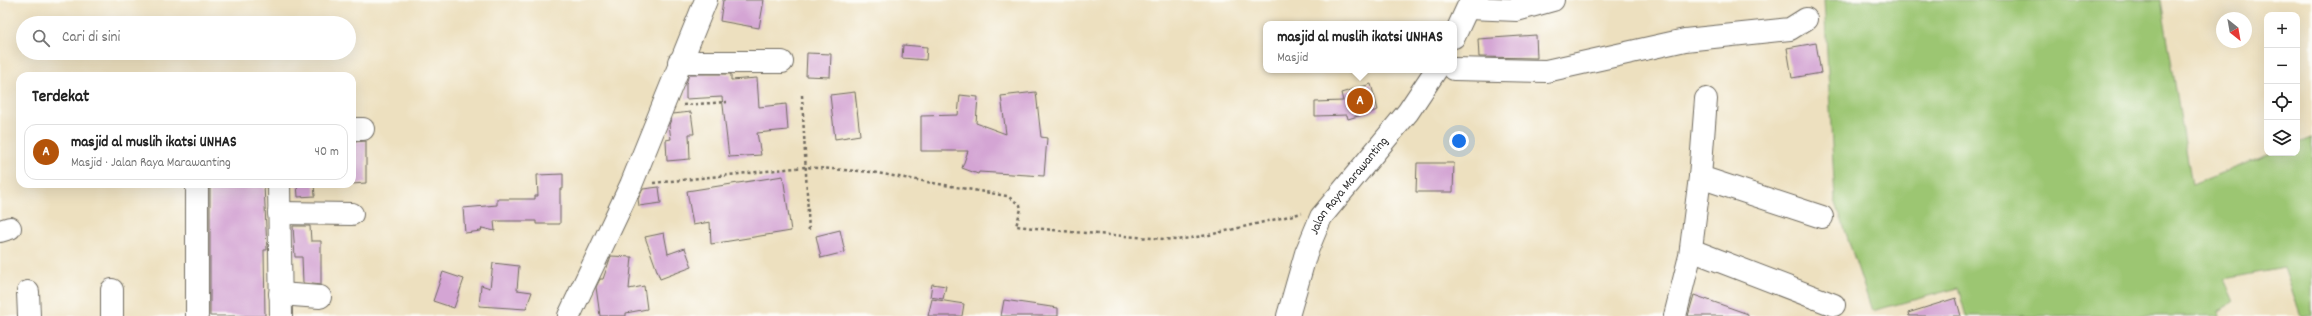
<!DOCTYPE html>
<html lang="id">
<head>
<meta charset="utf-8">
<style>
  body { margin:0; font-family:Dekko,sans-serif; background:#f6f6f6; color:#222 }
  .controls { position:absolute; right:12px; top:12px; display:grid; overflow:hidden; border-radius:8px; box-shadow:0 4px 16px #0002 }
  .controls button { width:36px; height:36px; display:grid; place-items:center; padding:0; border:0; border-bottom:1px solid #e0e0e0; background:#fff; color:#222; font:20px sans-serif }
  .compass { position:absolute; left:2216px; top:12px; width:36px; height:36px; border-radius:50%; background:#fff; box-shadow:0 4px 16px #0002; rotate:149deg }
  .you { position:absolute; left:1459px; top:141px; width:14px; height:14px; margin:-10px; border:3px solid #fff; border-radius:50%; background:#1a73e8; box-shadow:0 0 0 6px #1a73e833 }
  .badge { display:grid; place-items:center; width:26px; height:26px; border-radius:50%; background:#b45309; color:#fff; font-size:13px; font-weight:700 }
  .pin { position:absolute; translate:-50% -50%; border:2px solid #fff; box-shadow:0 1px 4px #0006 }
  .popup { position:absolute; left:1263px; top:21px; width:194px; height:52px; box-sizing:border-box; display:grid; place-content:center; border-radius:8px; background:#fff; filter:drop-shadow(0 1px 3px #0005); font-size:13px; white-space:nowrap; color:#767676 }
  .popup b { font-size:15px; color:#222 }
  .popup::after { content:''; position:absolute; left:50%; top:100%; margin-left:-8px; border:8px solid transparent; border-top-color:#fff }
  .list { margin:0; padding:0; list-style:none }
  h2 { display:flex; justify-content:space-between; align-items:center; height:52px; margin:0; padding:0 16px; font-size:17px }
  h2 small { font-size:13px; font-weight:400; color:#767676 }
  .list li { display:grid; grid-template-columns:26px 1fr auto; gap:12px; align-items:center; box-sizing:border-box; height:56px; margin:0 8px 8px; padding:0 8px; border:1px solid #e0e0e0; border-radius:12px }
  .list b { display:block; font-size:15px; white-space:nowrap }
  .list p { margin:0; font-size:13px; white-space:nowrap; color:#767676 }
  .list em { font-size:13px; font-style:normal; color:#767676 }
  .icon { flex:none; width:22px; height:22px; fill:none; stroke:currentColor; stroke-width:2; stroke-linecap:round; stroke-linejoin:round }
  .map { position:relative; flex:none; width:2312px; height:316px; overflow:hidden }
  .search { position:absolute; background:#fff; box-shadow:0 4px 16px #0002; left:16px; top:16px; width:340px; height:44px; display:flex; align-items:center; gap:10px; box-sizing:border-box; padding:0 14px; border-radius:22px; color:#767676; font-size:15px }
  .panel { position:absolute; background:#fff; box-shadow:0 4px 16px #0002; left:16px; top:72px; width:340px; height:116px; border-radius:12px }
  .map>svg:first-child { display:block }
  .green { fill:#9cc672; stroke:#64784e }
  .building { fill:#d4a5d4 }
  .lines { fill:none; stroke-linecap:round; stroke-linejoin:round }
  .minor-casing { stroke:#6f6a5f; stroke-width:24 }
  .path { stroke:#6f6a5f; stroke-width:2.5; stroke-dasharray:3 3; stroke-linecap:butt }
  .minor { stroke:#fff; stroke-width:22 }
  .labels { text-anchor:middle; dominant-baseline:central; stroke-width:4; stroke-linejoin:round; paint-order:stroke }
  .street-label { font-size:13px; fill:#2b2b2b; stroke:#fdfcf7 }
</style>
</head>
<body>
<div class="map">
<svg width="2312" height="316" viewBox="0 0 2312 316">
  <rect width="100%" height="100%" fill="#fdfcf7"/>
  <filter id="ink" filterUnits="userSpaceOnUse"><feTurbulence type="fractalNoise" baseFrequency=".025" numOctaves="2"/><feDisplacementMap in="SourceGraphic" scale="8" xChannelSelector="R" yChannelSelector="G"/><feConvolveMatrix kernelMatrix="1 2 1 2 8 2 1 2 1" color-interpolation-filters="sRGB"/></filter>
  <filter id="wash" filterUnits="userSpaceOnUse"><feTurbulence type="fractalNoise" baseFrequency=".012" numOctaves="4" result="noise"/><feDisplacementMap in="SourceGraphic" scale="16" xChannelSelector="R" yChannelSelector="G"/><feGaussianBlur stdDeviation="0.9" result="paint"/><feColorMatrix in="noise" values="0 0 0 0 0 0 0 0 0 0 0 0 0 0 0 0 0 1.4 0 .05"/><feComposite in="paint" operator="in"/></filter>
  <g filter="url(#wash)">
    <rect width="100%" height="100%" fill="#ede0bf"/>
    <path class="green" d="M1824 0H2161L2192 185 2273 153H2297V144L2312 138V316H2301L2284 268 2224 279 2234 302 2218 311 2219 316H1966L1958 288 1872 311 1835 200Z"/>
    <g id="blocks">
      <path class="building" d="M723 0H764L759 28 720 21Z
        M1536 35 1537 58 1479 57 1478 39Z
        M1816 43 1821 73 1792 78 1787 48Z
        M903 45 927 47 926 60 902 58Z
        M807 53 831 54 830 77 806 76Z
        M689 74H731V80L757 78 759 107 786 104 788 130 757 133 761 155 729 157 722 97 686 99V84Z
        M1371 84 1378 110 1348 119 1347 115 1315 116V102L1343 101 1341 93Z
        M855 92 860 135 835 139 830 95Z
        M1036 92 1041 137 1047 138 1044 176 979 172 978 174 962 168 968 151H921V116L958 115 960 95 978 97 976 123 1006 134 1001 96Z
        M691 112 694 134H689L690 159 667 161 666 140 671 139 669 125 673 114Z
        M366 141V183L352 184V142Z
        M1417 163H1454L1453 192H1416Z
        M563 174V189H560V224H536V221H494L495 231 482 228 481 231 465 233 463 208 497 205V199H535V196H538L537 175Z
        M783 176 791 231 711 244 710 222 693 225 687 191Z
        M210 184H264L267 250H264L265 316H210Z
        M297 184H314L315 196 298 197Z
        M659 187 661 203 639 206 638 199 643 189Z
        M293 226H310L311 241H321V285L303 283 302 257H295Z
        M840 230 845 252 821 258 816 236Z
        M664 233 668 254 685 248 692 267 660 279 645 237Z
        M611 256 632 257 629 289 644 286 647 309 626 313V316H600L596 287 600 279H603Z
        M493 263 519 266 517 290 532 292 526 309 479 306 481 285 490 288Z
        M443 272 464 279 454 308 433 301Z
        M932 284 946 286 943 299 930 297Z
        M1694 295 1748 314V316H1688Z
        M1956 298 1961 316H1909L1908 313Z
        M932 299 964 304 962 316H928Z
        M1004 300 1058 308V316H1001Z"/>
    </g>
  </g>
  <g filter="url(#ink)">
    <use href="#blocks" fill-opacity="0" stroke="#6f6a5f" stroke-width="1"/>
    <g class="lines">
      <defs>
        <g id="minor">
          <path d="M1469 8 1517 10 1553 0"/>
          <path d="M1454 37 1471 0"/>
          <path d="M679 62H782"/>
          <path d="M1454 69 1546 71 1685 40 1790 29 1806 19"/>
          <path d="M352 129H363"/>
          <path d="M1700 177 1822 217"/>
          <path d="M197 184V316"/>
          <path d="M279 184 281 316"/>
          <path d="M279 213 352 214"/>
          <path d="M0 231 10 228"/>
          <path d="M1691 250 1834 305"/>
          <path d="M112 290V316"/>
          <path d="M28 292 29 316"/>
          <path d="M280 294 320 297"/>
          <path d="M569 316 631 185 706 0"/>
          <path id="s1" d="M1288 316 1306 253 1321 217 1408 112 1436 70"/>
          <path d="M1675 316 1690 256 1700 177 1706 99"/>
        </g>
      </defs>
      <use href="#minor" class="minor-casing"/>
      <path class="path" d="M802 95 809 232
        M683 105 727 102
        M653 183 805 167 871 172 1007 196 1020 205 1021 209 1016 226 1072 232 1177 240 1209 235 1302 213"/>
      <use href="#minor" class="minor"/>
    </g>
  </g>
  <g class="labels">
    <g class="street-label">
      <text stroke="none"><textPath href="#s1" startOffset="146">Jalan Raya Marawanting</textPath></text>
    </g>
  </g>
</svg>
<div class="controls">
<button>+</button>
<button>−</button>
<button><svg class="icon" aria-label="locate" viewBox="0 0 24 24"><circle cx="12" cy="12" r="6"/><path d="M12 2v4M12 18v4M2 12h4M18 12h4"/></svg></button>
<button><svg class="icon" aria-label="layers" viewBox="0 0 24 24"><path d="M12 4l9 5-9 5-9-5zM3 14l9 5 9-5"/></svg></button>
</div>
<svg class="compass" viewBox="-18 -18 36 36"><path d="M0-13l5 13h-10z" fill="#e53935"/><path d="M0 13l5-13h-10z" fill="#767676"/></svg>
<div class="you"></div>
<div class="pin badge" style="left:1360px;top:101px">A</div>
<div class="popup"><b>masjid al muslih ikatsi UNHAS</b>Masjid</div>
<div class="search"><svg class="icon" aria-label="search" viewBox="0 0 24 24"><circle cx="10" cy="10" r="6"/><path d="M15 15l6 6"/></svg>Cari di sini</div>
<section class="panel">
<h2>Terdekat<small></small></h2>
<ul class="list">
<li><span class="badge">A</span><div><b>masjid al muslih ikatsi UNHAS</b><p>Masjid · Jalan Raya Marawanting</p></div><em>40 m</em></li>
</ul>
</section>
</div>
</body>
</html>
